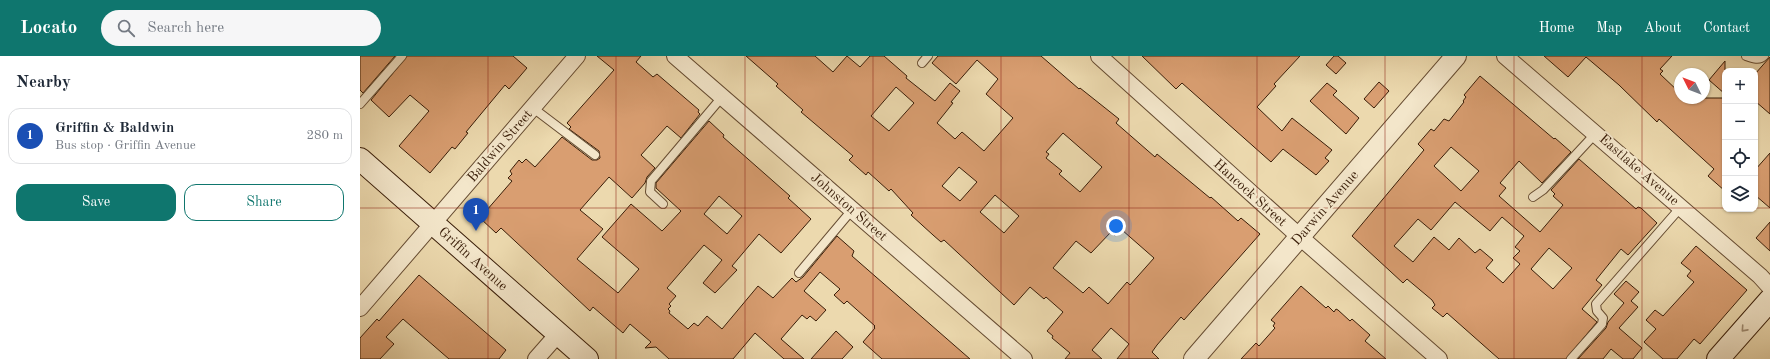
<!DOCTYPE html>
<html lang="en">
<head>
<meta charset="utf-8">
<style>
  body { margin:0; font-family:"Old Standard TT",serif; background:#f6f6f7; color:#1f2937 }
  .controls { position:absolute; right:12px; top:12px; display:grid; overflow:hidden; border-radius:8px; box-shadow:0 1px 3px #0004 }
  .controls button { width:36px; height:36px; display:grid; place-items:center; padding:0; border:0; border-bottom:1px solid #e0e1e3; background:#fff; color:#1f2937; font:20px sans-serif }
  .compass { position:absolute; left:1314px; top:12px; width:36px; height:36px; border-radius:50%; background:#fff; box-shadow:0 1px 3px #0004; rotate:312deg }
  .you { position:absolute; left:756px; top:170px; width:14px; height:14px; margin:-10px; border:3px solid #fff; border-radius:50%; background:#1a73e8; box-shadow:0 0 0 6px #1a73e833 }
  .badge { display:grid; place-items:center; width:26px; height:26px; border-radius:50%; background:#0f766e; color:#fff; font-size:13px; font-weight:700 }
  .pin { position:absolute; translate:-50% -33px; filter:drop-shadow(0 1px 2px #0008) }
  .pin::after { content:''; position:absolute; top:21px; width:14px; height:12px; background:inherit; clip-path:polygon(0 0,100% 0,50% 100%) }
  .list { margin:0; padding:0; list-style:none }
  h2 { display:flex; justify-content:space-between; align-items:center; height:52px; margin:0; padding:0 16px; font-size:17px }
  h2 small { font-size:13px; font-weight:400; color:#747a83 }
  .list li { display:grid; grid-template-columns:26px 1fr auto; gap:12px; align-items:center; box-sizing:border-box; height:56px; margin:0 8px 8px; padding:0 8px; border:1px solid #e0e1e3; border-radius:12px }
  .list b { display:block; font-size:15px; white-space:nowrap }
  .list p { margin:0; font-size:13px; white-space:nowrap; color:#747a83 }
  .list em { font-size:13px; font-style:normal; color:#747a83 }
  .actions { display:flex; gap:8px; padding:12px 16px }
  .actions a { flex:1; padding:9px 0; border:1px solid #0f766e; border-radius:12px; text-align:center; font-size:14px; color:#0f766e }
  .actions .main { background:#0f766e; color:#fff }
  .icon { flex:none; width:22px; height:22px; fill:none; stroke:currentColor; stroke-width:2; stroke-linecap:round; stroke-linejoin:round }
  .map { position:relative; flex:none; width:1410px; height:303px; overflow:hidden }
  header { display:flex; align-items:center; gap:24px; box-sizing:border-box; height:56px; padding:0 20px; background:#0f766e; color:#fff }
  header strong { font-size:19px }
  nav { display:flex; gap:22px; margin-inline-start:auto; font-size:14px }
  .search { width:280px; height:36px; background:#f6f6f7; display:flex; align-items:center; gap:10px; box-sizing:border-box; padding:0 14px; border-radius:22px; color:#747a83; font-size:15px }
  main { display:flex }
  aside { flex:1; background:#fff }
  .map>svg:first-child { display:block }
  .building { fill:#d99e71; stroke:#391d08; fill-rule:evenodd }
  .lines { fill:none; stroke-linecap:round; stroke-linejoin:round }
  .service-casing { stroke:#664c32; stroke-width:10 }
  .minor-casing { stroke:#664c32; stroke-width:18 }
  .tertiary-casing { stroke:#664c32; stroke-width:22 }
  .secondary-casing { stroke:#391d08; stroke-width:24 }
  .service { stroke:#f3e6ca; stroke-width:8 }
  .minor { stroke:#f3e6ca; stroke-width:16 }
  .tertiary { stroke:#f3e6ca; stroke-width:20 }
  .secondary { stroke:#f3e6ca; stroke-width:22 }
  .oneway { stroke:#9f8c73 }
  .grid { fill:none; stroke:#8f2418; stroke-width:1; stroke-opacity:0.55 }
  .labels { text-anchor:middle; dominant-baseline:central; stroke-width:4; stroke-linejoin:round; paint-order:stroke }
  .street-label { font-size:14px; fill:#391d08; stroke:#f3e6ca }
</style>
</head>
<body>
<header>
<strong>Locato</strong>
<div class="search"><svg class="icon" aria-label="search" viewBox="0 0 24 24"><circle cx="10" cy="10" r="6"/><path d="M15 15l6 6"/></svg>Search here</div>
<nav><a>Home</a><a>Map</a><a>About</a><a>Contact</a></nav>
</header>
<main>
<aside>
<h2>Nearby<small></small></h2>
<ul class="list">
<li><span class="badge" style="background:#1a4fb4">1</span><div><b>Griffin &amp; Baldwin</b><p>Bus stop · Griffin Avenue</p></div><em>280 m</em></li>
</ul>
<div class="actions"><a class="main">Save</a><a>Share</a></div>
</aside>
<div class="map">
<svg width="1410" height="303" viewBox="0 0 1410 303">
  <rect width="100%" height="100%" fill="#ecd9ae"/>
  <filter id="stains"><feTurbulence type="fractalNoise" baseFrequency=".005" numOctaves="4"/><feColorMatrix values="0 0 0 0 .2 0 0 0 0 .09 0 0 0 0 .02 0 0 0 .5 -.17"/></filter>
  <radialGradient id="worn" r=".72"><stop offset=".6" stop-color="#630" stop-opacity="0"/><stop offset="1" stop-color="#630" stop-opacity=".3"/></radialGradient>
  <path class="building" d="M0 0H35L3 37 0 34Z
    M47 0H153L167 12 149 33 145 29 106 76 108 77 95 93 92 91 70 117 39 90 69 55 50 39 29 61 11 44Z
    M237 0H281L276 6 293 21 297 18 339 54 338 56 340 58 321 82 307 70 281 99 295 112 287 121 285 127 272 142 249 121 220 154 243 173 217 203 258 237 279 213 242 181 271 148 302 175 305 172 321 155 296 132V127L349 65 364 79 363 81 430 140 428 142 451 163 421 197 399 178 372 210 377 214 355 237 343 227 362 204 344 189 307 232 316 240 309 248 311 250 308 253 310 255 309 257 328 273 334 267 338 270 347 260 362 273 398 230 413 242 432 222 436 226 443 221 477 180 494 195 492 200 610 303H522L503 286 515 272 514 271 515 270 487 245 484 248 474 239 480 233 460 216 444 235 466 254 456 265 450 260 447 263 442 259 421 283 444 303H424L395 277 373 303H309L296 291 285 292 291 286 270 268 263 277 233 251 230 255 141 172 136 177 120 162 152 125 148 122 152 118 150 115 159 104 162 107 166 103 175 111 202 81 232 104H237L240 102 239 95 209 73 211 71 207 67 254 14ZM359 140 382 160 367 178 344 158Z
    M386 0H455L473 16 487 0 500 11 510 0H524L547 20 546 22 575 45 590 27 600 35 591 46 593 47 577 67 595 83 602 76 624 95 653 62 626 38 638 23 617 4 596 28 572 7 578 0H681L719 33 720 32 759 63 756 67 795 101 797 98 850 142 851 141 878 165 881 162 900 178 824 264 821 261 797 289 792 296 799 303H757L769 288 751 272 732 294 742 303H705L710 297 692 282 693 280 687 275 703 256 686 241 684 243 670 231 654 249 584 184 581 186 573 179 551 159 553 157 531 133 529 135 508 116 506 119 489 104 493 100 441 56 443 54 416 30 418 28ZM536 31 554 47 529 75 511 60ZM703 77 742 111 720 136 699 118 702 115 686 102 689 98 686 96ZM599 111 617 126 600 145 582 130ZM635 139 659 160 644 177 620 156ZM762 174 794 202 770 229 767 226 748 248 729 231 723 237 693 212 716 185 731 197 751 176 755 180Z
    M782 0H940L914 28 916 30 897 51 922 75 932 62 972 94 965 102 969 105 956 119 923 93 911 106 822 27 816 33Z
    M974 0H978L986 7 976 18 966 9Z
    M1184 0H1312L1300 13 1303 15 1300 18 1320 37V42H1365V135L1348 120 1354 113 1299 63 1297 66 1259 29 1226 1 1208 21Z
    M1410 1V58L1395 45V18Z
    M1365 5V38L1349 24Z
    M1120 20 1194 83 1195 82 1211 96 1182 127 1159 105 1140 127 1146 132 1139 140 1180 176 1203 149 1193 140 1195 138 1191 134 1219 103 1276 153 1278 151 1281 152 1297 167 1268 199 1261 193 1236 224 1242 229 1222 253 1237 266 1206 303H1139L1087 257 1083 261 1072 252 1075 249 1072 244 1047 223 1043 227 992 180 1064 94 1058 88 1071 73 1074 75 1084 63 1089 65 1104 46 1103 45 1106 41 1104 39ZM1091 91 1119 115 1101 135 1074 110ZM1095 146 1130 175 1142 161 1164 180 1155 191 1160 195 1153 202 1160 208 1143 227 1126 212 1133 204 1120 193 1115 197 1099 182 1089 194 1074 181 1053 206 1034 190 1058 163 1071 174ZM1189 192 1212 212 1193 233 1171 213Z
    M1019 26 1029 35 1014 52 1004 43Z
    M967 27 977 35 973 39 999 62 986 78 950 45Z
    M1410 97V152L1395 139V114Z
    M1410 166V195L1396 182Z
    M1336 190 1387 234 1340 288 1334 283 1317 303H1303L1284 286 1296 273 1286 264 1295 254 1303 260 1334 226 1327 220 1331 215 1321 207Z
    M59 219 146 294 139 303H89L43 263 26 281 34 288 20 303H0V282L17 263 19 265Z
    M1266 225 1279 236 1271 245 1278 251 1259 272 1282 292 1273 303H1263L1251 293 1243 303H1218L1246 272 1248 266 1264 247 1254 238Z
    M941 230 966 252 968 250 974 256 976 253 978 254 990 265 992 263 1010 279 1005 285 1026 303H881L896 287 899 290 915 272 913 270 915 267 911 264Z
    M476 275 493 291 482 303H451Z"/>
  <g class="lines">
    <defs>
      <path id="service" d="M1386 0C1392 2 1399 5 1404 0
        M562 7 568 0
        M0 48 42 0
        M173 52 235 99
        M1173 141 1183 134 1236 77
        M303 148 290 136 291 125 362 41
        M439 217 492 154
        M1211 303 1242 268 1243 262 1237 255 1236 248 1321 151"/>
      <path id="minor" d="M315 0 664 303
        M739 0 940 181 1079 303
        M1145 0 1400 220 1410 231
        M0 252 217 0
        M176 303 198 278"/>
      <path id="tertiary" d="M834 303 1096 0"/>
      <path id="secondary" d="M0 103 227 303
        M1358 303 1410 244"/>
    </defs>
    <use href="#service" class="service-casing"/>
    <use href="#minor" class="minor-casing"/>
    <use href="#tertiary" class="tertiary-casing"/>
    <use href="#secondary" class="secondary-casing"/>
    <use href="#service" class="service"/>
    <use href="#minor" class="minor"/>
    <use href="#tertiary" class="tertiary"/>
    <use href="#secondary" class="secondary"/>
  </g>
  <defs><path id="oneway-chevron" d="M-2-3.5L2.5 0L-2 3.5" fill="none" stroke-width="1.6" stroke-linecap="round" stroke-linejoin="round"/></defs>
  <use class="oneway" href="#oneway-chevron" transform="translate(1384 273) rotate(132)"/>
  <path class="grid" d="M128 0V303M256 0V303M385 0V303M513 0V303M641 0V303M769 0V303M897 0V303M1025 0V303M1154 0V303M1282 0V303M0 152H1365M1395 152H1410"/>
  <g class="labels">
    <g class="street-label">
      <text transform="translate(140 90) rotate(-49)">Baldwin Street</text>
      <text transform="translate(1279 114) rotate(41)">Eastlake Avenue</text>
      <text transform="translate(890 137) rotate(42)">Hancock Street</text>
      <text transform="translate(489 151) rotate(41)">Johnston Street</text>
      <text transform="translate(965 152) rotate(-49)">Darwin Avenue</text>
      <text transform="translate(113 203) rotate(42)">Griffin Avenue</text>
    </g>
  </g>
  <rect width="100%" height="100%" filter="url(#stains)"/>
  <rect width="100%" height="100%" fill="url(#worn)"/>
</svg>
<div class="controls">
<button>+</button>
<button>−</button>
<button><svg class="icon" aria-label="locate" viewBox="0 0 24 24"><circle cx="12" cy="12" r="6"/><path d="M12 2v4M12 18v4M2 12h4M18 12h4"/></svg></button>
<button><svg class="icon" aria-label="layers" viewBox="0 0 24 24"><path d="M12 4l9 5-9 5-9-5zM3 14l9 5 9-5"/></svg></button>
</div>
<svg class="compass" viewBox="-18 -18 36 36"><path d="M0-13l5 13h-10z" fill="#e53935"/><path d="M0 13l5-13h-10z" fill="#747a83"/></svg>
<div class="you"></div>
<div class="pin badge" style="left:116px;top:175px;background:#1a4fb4">1</div>
</div>
</main>
</body>
</html>
